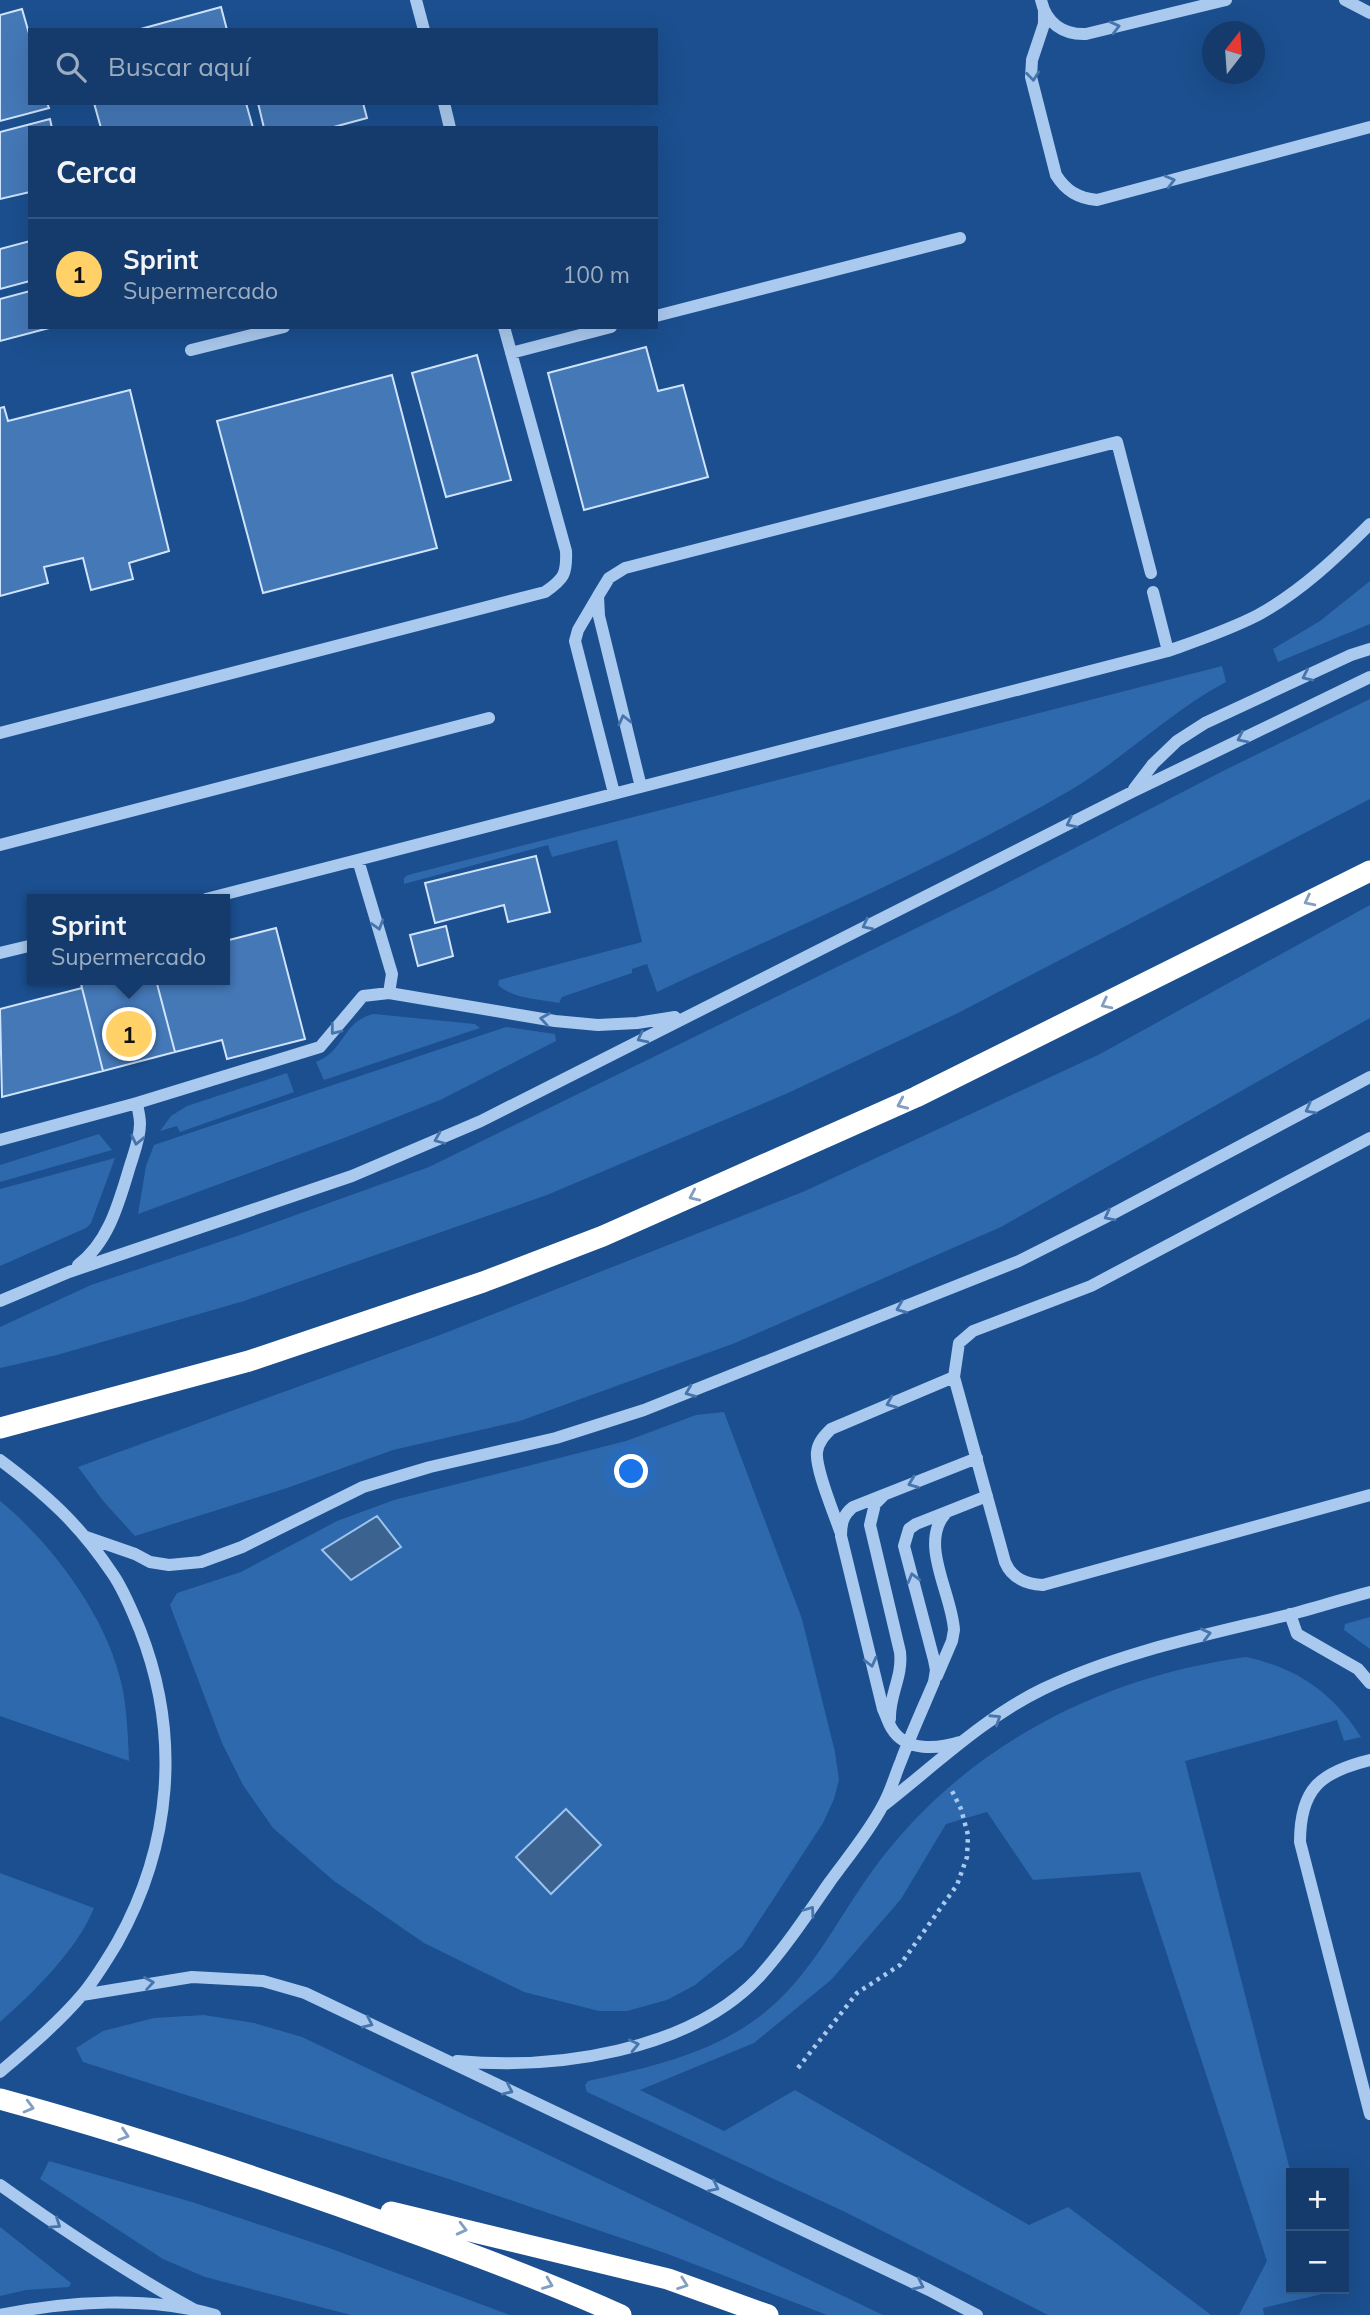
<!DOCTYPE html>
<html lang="es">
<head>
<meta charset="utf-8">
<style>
  body { margin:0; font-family:Mulish,sans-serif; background:#214673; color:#f1f3f6 }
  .controls { position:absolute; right:21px; bottom:21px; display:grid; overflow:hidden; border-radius:0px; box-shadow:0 7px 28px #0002 }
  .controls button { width:63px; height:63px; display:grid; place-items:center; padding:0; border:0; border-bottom:2px solid #33557e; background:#143b6b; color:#f1f3f6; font:35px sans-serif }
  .compass { position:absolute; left:1202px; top:21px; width:63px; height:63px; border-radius:50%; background:#143b6b; box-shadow:0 7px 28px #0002; rotate:17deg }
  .you { position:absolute; left:632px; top:1472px; width:24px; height:24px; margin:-18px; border:5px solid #fff; border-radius:50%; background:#1a73e8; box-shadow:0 0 0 10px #1a73e833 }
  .badge { display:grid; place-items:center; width:46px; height:46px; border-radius:50%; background:#ffd166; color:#111; font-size:23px; font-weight:700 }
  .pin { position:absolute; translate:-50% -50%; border:4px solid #fff; box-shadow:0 2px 7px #0006 }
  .popup { position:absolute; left:27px; top:894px; width:203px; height:91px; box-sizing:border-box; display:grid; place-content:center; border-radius:0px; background:#143b6b; filter:drop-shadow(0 2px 5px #0005); font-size:23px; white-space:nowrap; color:#9dadc1 }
  .popup b { font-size:26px; color:#f1f3f6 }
  .popup::after { content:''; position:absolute; left:50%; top:100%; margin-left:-14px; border:14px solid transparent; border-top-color:#143b6b }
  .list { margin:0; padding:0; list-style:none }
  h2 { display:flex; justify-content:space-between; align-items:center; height:91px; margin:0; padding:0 28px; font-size:30px }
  h2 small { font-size:23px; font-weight:400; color:#9dadc1 }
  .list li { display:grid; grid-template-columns:46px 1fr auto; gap:21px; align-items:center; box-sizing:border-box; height:112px; padding:0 28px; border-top:2px solid #33557e }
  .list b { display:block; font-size:26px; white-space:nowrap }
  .list p { margin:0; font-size:23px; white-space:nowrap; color:#9dadc1 }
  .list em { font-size:23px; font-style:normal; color:#9dadc1 }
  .icon { flex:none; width:38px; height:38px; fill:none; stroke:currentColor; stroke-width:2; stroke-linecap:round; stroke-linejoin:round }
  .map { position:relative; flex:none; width:1370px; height:2315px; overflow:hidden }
  .search { position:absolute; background:#143b6b; box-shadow:0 7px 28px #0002; left:28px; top:28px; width:630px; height:77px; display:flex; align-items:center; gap:18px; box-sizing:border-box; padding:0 24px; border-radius:0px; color:#9dadc1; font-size:26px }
  .panel { position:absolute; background:#143b6b; box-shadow:0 7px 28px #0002; left:28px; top:126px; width:630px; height:203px; border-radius:0px }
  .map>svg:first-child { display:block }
  .green { fill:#2e69ad }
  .water { fill:#3c6290; stroke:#9cc4f0; stroke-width:2 }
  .building { fill:#4478b7; stroke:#cfe3fa; stroke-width:2 }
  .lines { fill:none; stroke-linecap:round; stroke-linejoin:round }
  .path { stroke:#a9c9ee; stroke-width:4.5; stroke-dasharray:3.5 5; stroke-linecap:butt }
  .minor { stroke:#a9c9ee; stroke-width:12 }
  .highway { stroke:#fff; stroke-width:21 }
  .oneway { stroke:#4674ac }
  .oneway2 { stroke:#829ec1 }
</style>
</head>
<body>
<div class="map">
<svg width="1370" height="2315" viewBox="0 0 1370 2315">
  <rect width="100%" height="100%" fill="#1b4f8f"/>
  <path class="green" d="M1370 581V624L1278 662 1273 649 1320 621Z
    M1222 666 1226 682C1169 712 1124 759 1069 791 938 867 793 928 657 992L647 964 632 969V973L562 997 559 1003C540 999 513 999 498 985L499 980 642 942 617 840 552 857 548 845 404 884V878L408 875Z
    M1370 699V799L958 1013 788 1093 547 1195 244 1301 57 1355 0 1368V1327L91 1285 240 1235 429 1167 998 888 1221 772Z
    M1370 905V1018L1001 1227 735 1343 520 1421 393 1450 287 1488 135 1536 104 1502 78 1467 440 1335 805 1191 1100 1054Z
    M374 1014 475 1024 480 1028 324 1080 316 1062C346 1050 342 1021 374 1014Z
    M506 1027 555 1034 556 1041 440 1100 344 1138 138 1214 146 1166 154 1145Z
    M287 1073 294 1092 180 1132 177 1126 160 1131 171 1116 187 1106Z
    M99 1134 112 1150 0 1182V1165Z
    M115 1158 91 1223 86 1228 0 1266V1189Z
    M724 1412 802 1619 835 1752 839 1780 834 1799 823 1823 742 1947 695 1985 667 2000 627 2011H599L524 1992 424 1943 334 1881 273 1828 243 1785 222 1743 170 1605 177 1593 241 1572 337 1521 394 1500 626 1441 696 1415Z
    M0 1501C53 1544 108 1619 122 1686 127 1710 128 1736 129 1761L0 1716Z
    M1370 1617V1649L1344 1630 1345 1624Z
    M1246 1657C1297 1668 1333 1693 1361 1737L1344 1741 1337 1720 1185 1761 1291 2174V2289H1321L1322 2294 1263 2308 1264 2315H1239L1267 2261 1140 1872 1033 1880 987 1812 946 1824 901 1899 831 1980 754 2043 640 2090 724 2131 795 2090 1029 2225 1068 2207 1211 2315H1048L845 2212 587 2092 585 2085 588 2081C646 2068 703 2056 752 2022 807 1984 833 1926 870 1874 958 1750 1098 1677 1246 1657Z
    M0 1873 94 1908C77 1950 34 1992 0 2022Z
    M204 2015 254 2023 302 2037 883 2315H827L665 2253 452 2180 83 2062 76 2048 103 2031 154 2018Z
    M49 2161 192 2202 329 2248 510 2315H351L205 2277 163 2259 40 2179Z
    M0 2227 71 2283 69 2287 26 2290 0 2296Z"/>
  <path class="water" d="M377 1516 401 1547 351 1580 322 1550Z
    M566 1809 601 1845 551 1894 516 1857Z"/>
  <path class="building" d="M221 7 227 30H137Z
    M22 9 30 37V103H47L49 108 0 121V15Z
    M94 103H246L253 128H101Z
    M258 103H363L367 118 330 128H264Z
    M50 119 52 128H30V192L0 199V132Z
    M30 241V281L0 289V249Z
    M30 291V327H53L0 341V299Z
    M646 347 658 391 683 385 708 477 584 510 548 373Z
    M477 355 511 480 446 497 412 373Z
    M392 375 437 548 263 593 217 421Z
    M130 390 169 551 129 563 133 579 91 590 83 558 44 567 48 583 0 596V408L4 407 8 421Z
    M536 856 550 912 508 922 504 905 435 923 425 883Z
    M446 926 453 956 418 966 410 935Z
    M276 928 305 1039 227 1059 222 1040 175 1052 156 980H225V941Z
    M80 980H156L175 1052 103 1071Z
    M82 988 103 1071 2 1097 0 1009Z"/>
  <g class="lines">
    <path class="path" d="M798 2068 857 1993 900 1965 957 1885 967 1857 968 1835 961 1809 951 1789"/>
    <path class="minor" d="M416 0 424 30
      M1041 0C1046 23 1063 35 1086 34L1226 0
      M1345 0 1370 13
      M1044 10V24L1032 60 1031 77 1056 175C1066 191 1078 198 1097 200L1370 127
      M444 103 450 128
      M656 316 960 238
      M191 350 284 327
      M511 353 611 327
      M1153 592 1168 651
      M598 596 609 578 625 568 1117 442 1151 573
      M0 733 545 592C564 579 567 574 566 551L504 327
      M1134 789 1153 764 1177 741 1205 723 1351 655 1370 649
      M614 793 575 641 578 630 598 596 599 616 641 787
      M0 845 489 718
      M358 860 392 974 389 993
      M206 899 1168 651C1199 640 1229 630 1258 615 1300 592 1336 558 1370 524
      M0 953 33 945
      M1370 1138 1091 1286 973 1331 959 1343 954 1377 1005 1562C1012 1579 1026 1584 1043 1585L1370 1495
      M0 1140 137 1103
      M78 1265C109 1242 119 1202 130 1166 134 1153 140 1138 140 1124 140 1117 138 1110 137 1103L320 1047 363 996 389 993 555 1021 598 1025 637 1023 675 1017
      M0 1301 69 1272 352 1176 481 1121 1132 792 1370 677
      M0 1460C47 1495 79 1524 112 1573 124 1590 132 1611 140 1630 181 1735 172 1845 117 1943 106 1961 95 1980 81 1996 57 2024 28 2048 0 2072
      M884 1495 875 1504 870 1525 900 1652C903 1677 889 1695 890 1719
      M840 1531C834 1513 815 1469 817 1452 818 1442 825 1435 831 1429L954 1377
      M86 1537 135 1554 150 1562 169 1565 201 1562 242 1547 363 1487 430 1467 556 1438 644 1410 1019 1261 1116 1212 1370 1077
      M1290 1614 1297 1634 1358 1669 1370 1683
      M937 1676 952 1641 954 1630C952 1594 919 1544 945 1514
      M960 1742C938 1749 906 1752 892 1729 888 1723 886 1715 883 1709L841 1536C841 1523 843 1515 853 1507L977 1458
      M1370 1760C1320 1772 1300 1789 1300 1842L1370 2114
      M884 1805C935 1765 985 1717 1043 1689 1120 1652 1206 1635 1288 1615 1315 1608 1343 1599 1370 1592
      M82 1995 192 1977 263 1981 305 1993 929 2290 977 2315
      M457 2061C555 2070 688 2052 759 1977 785 1948 807 1915 829 1883 847 1858 869 1832 883 1805 891 1791 895 1775 901 1761 911 1734 923 1708 934 1682L936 1670 934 1660 904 1546 909 1529 916 1524 987 1496
      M0 2185C63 2230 127 2273 195 2310
      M0 2315C66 2301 149 2296 215 2315"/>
    <path class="highway" d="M0 1428 249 1361 483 1282 603 1236 916 1097 1370 871
      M0 2099C114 2130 227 2167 339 2206 434 2240 529 2274 621 2315
      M391 2212 668 2279 768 2315"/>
  </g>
  <defs><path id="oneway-chevron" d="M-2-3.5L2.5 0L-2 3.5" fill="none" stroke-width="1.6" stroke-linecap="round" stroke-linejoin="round" transform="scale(1.75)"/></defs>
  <g class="oneway">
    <use href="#oneway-chevron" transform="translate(1115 27) rotate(-14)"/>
    <use href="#oneway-chevron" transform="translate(1033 76) rotate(84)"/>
    <use href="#oneway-chevron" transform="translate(1170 181) rotate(-15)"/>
    <use href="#oneway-chevron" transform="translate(1307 676) rotate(155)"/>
    <use href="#oneway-chevron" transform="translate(624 720) rotate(-104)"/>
    <use href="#oneway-chevron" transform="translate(1242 738) rotate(154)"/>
    <use href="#oneway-chevron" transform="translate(1071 823) rotate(153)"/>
    <use href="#oneway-chevron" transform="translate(378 925) rotate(73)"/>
    <use href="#oneway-chevron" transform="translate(867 925) rotate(153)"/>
    <use href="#oneway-chevron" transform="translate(545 1019) rotate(-171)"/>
    <use href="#oneway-chevron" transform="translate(335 1030) rotate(128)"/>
    <use href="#oneway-chevron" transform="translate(642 1038) rotate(153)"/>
    <use href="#oneway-chevron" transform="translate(1310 1109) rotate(152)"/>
    <use href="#oneway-chevron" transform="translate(439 1139) rotate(157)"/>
    <use href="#oneway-chevron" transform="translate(137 1140) rotate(102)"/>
    <use href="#oneway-chevron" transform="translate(1109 1216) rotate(153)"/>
    <use href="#oneway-chevron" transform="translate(901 1308) rotate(158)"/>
    <use href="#oneway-chevron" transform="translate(690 1392) rotate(158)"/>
    <use href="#oneway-chevron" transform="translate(891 1403) rotate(157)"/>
    <use href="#oneway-chevron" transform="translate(913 1483) rotate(159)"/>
    <use href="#oneway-chevron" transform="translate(913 1578) rotate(-105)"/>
    <use href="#oneway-chevron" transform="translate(1206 1634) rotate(-14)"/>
    <use href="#oneway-chevron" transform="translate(871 1662) rotate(76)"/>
    <use href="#oneway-chevron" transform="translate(996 1719) rotate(-33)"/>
    <use href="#oneway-chevron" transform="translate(810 1911) rotate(-54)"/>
    <use href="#oneway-chevron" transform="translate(149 1983) rotate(-9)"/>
    <use href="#oneway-chevron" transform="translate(368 2023) rotate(25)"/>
    <use href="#oneway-chevron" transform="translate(634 2045) rotate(-13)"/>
    <use href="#oneway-chevron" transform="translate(508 2090) rotate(25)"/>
    <use href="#oneway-chevron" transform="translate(714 2187) rotate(26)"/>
    <use href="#oneway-chevron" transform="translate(56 2224) rotate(34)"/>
    <use href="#oneway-chevron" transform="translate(919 2285) rotate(26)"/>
  </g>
  <g class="oneway2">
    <use href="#oneway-chevron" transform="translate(1309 901) rotate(153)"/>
    <use href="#oneway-chevron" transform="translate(1106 1004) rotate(153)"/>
    <use href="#oneway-chevron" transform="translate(902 1104) rotate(156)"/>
    <use href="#oneway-chevron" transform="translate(694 1196) rotate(156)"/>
    <use href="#oneway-chevron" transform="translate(29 2107) rotate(15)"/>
    <use href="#oneway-chevron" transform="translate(124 2135) rotate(18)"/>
    <use href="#oneway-chevron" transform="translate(462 2229) rotate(14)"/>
    <use href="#oneway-chevron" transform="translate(548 2284) rotate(22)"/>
    <use href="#oneway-chevron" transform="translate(683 2284) rotate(20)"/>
  </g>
</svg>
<div class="controls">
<button>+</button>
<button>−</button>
</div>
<svg class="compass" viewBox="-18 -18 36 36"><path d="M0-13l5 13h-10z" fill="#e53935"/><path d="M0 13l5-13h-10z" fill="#9dadc1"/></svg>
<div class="you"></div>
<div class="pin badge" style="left:129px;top:1034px">1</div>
<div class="popup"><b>Sprint</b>Supermercado</div>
<div class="search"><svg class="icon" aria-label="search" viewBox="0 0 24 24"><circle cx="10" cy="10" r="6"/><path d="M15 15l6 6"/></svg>Buscar aquí</div>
<section class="panel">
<h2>Cerca<small></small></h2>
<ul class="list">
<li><span class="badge">1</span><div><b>Sprint</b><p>Supermercado</p></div><em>100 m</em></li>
</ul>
</section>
</div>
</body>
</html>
